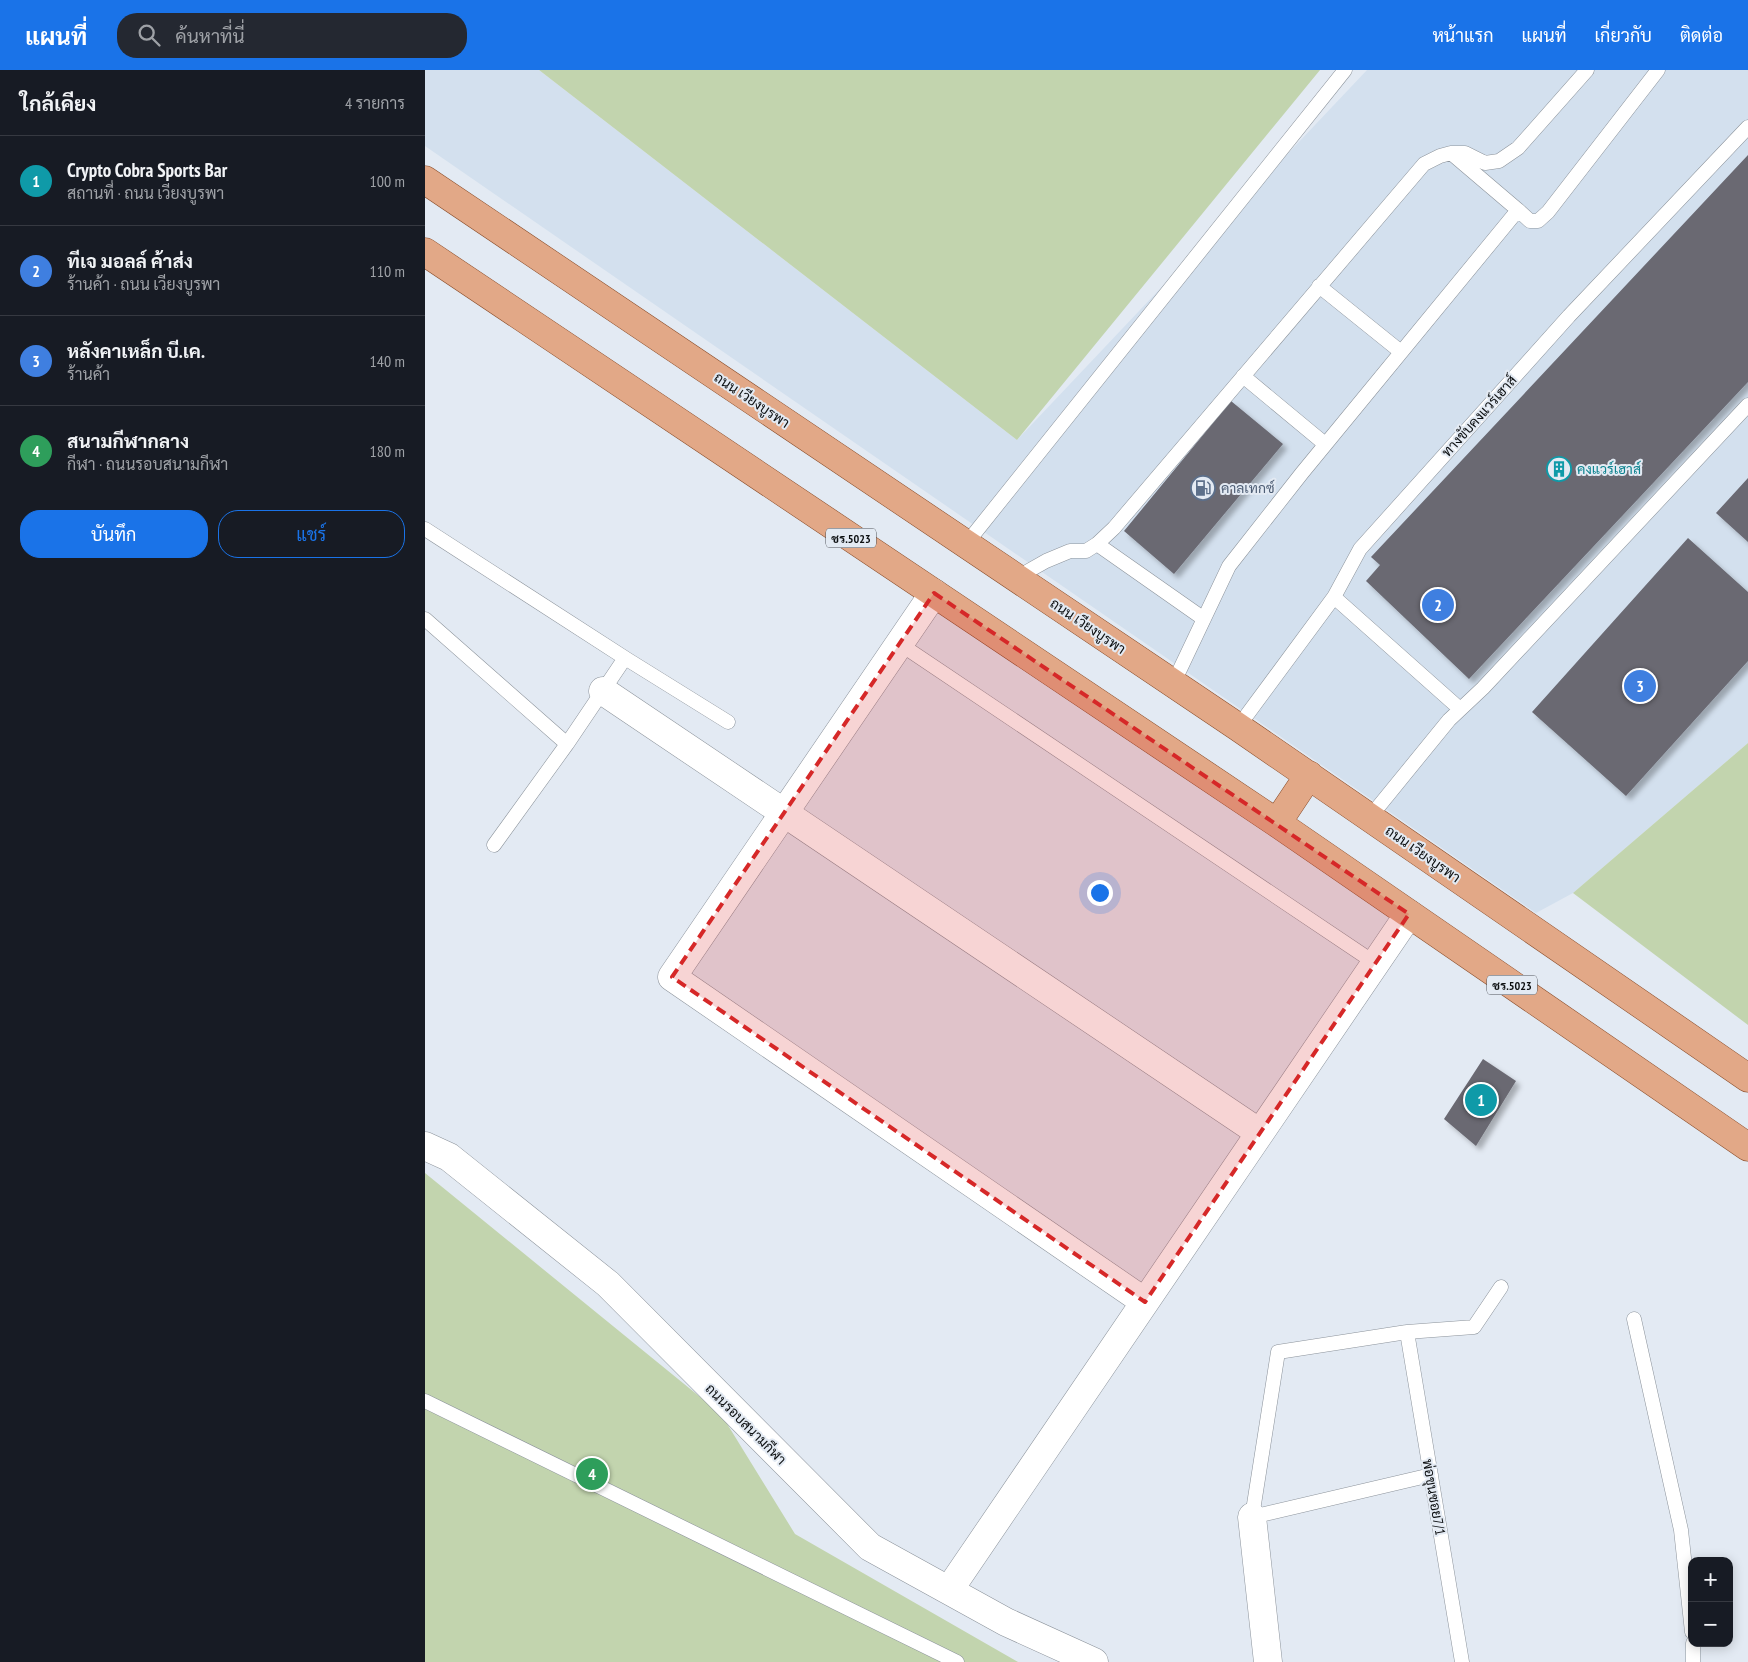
<!DOCTYPE html>
<html lang="th">
<head>
<meta charset="utf-8">
<style>
  body { margin:0; font-family:"PT Sans Narrow",Sarabun,sans-serif; background:#242831; color:#f1f3f6 }
  .controls { position:absolute; right:15px; bottom:15px; display:grid; overflow:hidden; border-radius:10px; box-shadow:0 2px 12px #0003 }
  .controls button { width:45px; height:45px; display:grid; place-items:center; padding:0; border:0; border-bottom:1px solid #363941; background:#171b24; color:#f1f3f6; font:25px sans-serif }
  .you { position:absolute; left:674px; top:822px; width:18px; height:18px; margin:-12px; border:4px solid #fff; border-radius:50%; background:#1a73e8; box-shadow:0 0 0 8px #1a73e833 }
  .badge { display:grid; place-items:center; width:32px; height:32px; border-radius:50%; background:#1a73e8; color:#fff; font-size:16px; font-weight:700 }
  .pin { position:absolute; translate:-50% -50%; border:2px solid #fff; box-shadow:0 1px 5px #0006 }
  .list { margin:0; padding:0; list-style:none }
  h2 { display:flex; justify-content:space-between; align-items:center; height:65px; margin:0; padding:0 20px; font-size:21px }
  h2 small { font-size:16px; font-weight:400; color:#9ea1a6 }
  .list li { display:grid; grid-template-columns:32px 1fr auto; gap:15px; align-items:center; box-sizing:border-box; height:90px; padding:0 20px; border-top:1px solid #363941 }
  .list b { display:block; font-size:19px; white-space:nowrap }
  .list p { margin:0; font-size:16px; white-space:nowrap; color:#9ea1a6 }
  .list em { font-size:16px; font-style:normal; color:#9ea1a6 }
  .actions { display:flex; gap:10px; padding:15px 20px }
  .actions a { flex:1; padding:11px 0; border:1px solid #1a73e8; border-radius:20px; text-align:center; font-size:18px; color:#1a73e8 }
  .actions .main { background:#1a73e8; color:#fff }
  .icon { flex:none; width:28px; height:28px; fill:none; stroke:currentColor; stroke-width:2; stroke-linecap:round; stroke-linejoin:round }
  .map { position:relative; flex:none; width:1323px; height:1592px; overflow:hidden }
  header { display:flex; align-items:center; gap:30px; box-sizing:border-box; height:70px; padding:0 25px; background:#1a73e8; color:#fff }
  header strong { font-size:24px }
  nav { display:flex; gap:28px; margin-inline-start:auto; font-size:18px }
  .search { width:350px; height:45px; background:#242831; display:flex; align-items:center; gap:12px; box-sizing:border-box; padding:0 18px; border-radius:20px; color:#9ea1a6; font-size:19px }
  main { display:flex }
  aside { flex:1; background:#171b24 }
  .map>svg:first-child { display:block }
  .built { fill:#d3e0ee }
  .green { fill:#c2d4ae }
  .building { fill:#6a6972; filter:url(#shadow) }
  .lines { fill:none; stroke-linecap:round; stroke-linejoin:round }
  .service-casing { stroke:#8c939b; stroke-width:15 }
  .minor-casing { stroke:#8c939b; stroke-width:29 }
  .primary-casing { stroke:#8a4d2a; stroke-width:29 }
  .service { stroke:#fff; stroke-width:14 }
  .minor { stroke:#fff; stroke-width:28 }
  .primary { stroke:#e2a887; stroke-width:28 }
  .marked { fill:#d62828; fill-opacity:0.2; stroke:#d62828; stroke-width:4; stroke-dasharray:10 6; stroke-linejoin:round }
  .labels { text-anchor:middle; dominant-baseline:central; stroke-width:4; stroke-linejoin:round; paint-order:stroke }
  .shield { fill:#e3eaf3; stroke:#4d5156; stroke-width:1 }
  .shield-label { font-size:12px; font-weight:bold; fill:#0d1012 }
  .street-label { font-size:14px; fill:#0d1012; stroke:#e3eaf3 }
  .culture-label { font-size:14px; fill:#0d838f; stroke:#e3eaf3; text-anchor:start }
  .service-label { font-size:14px; fill:#4e5e75; stroke:#e3eaf3; text-anchor:start }
</style>
</head>
<body>
<header>
<strong>แผนที่</strong>
<div class="search"><svg class="icon" aria-label="search" viewBox="0 0 24 24"><circle cx="10" cy="10" r="6"/><path d="M15 15l6 6"/></svg>ค้นหาที่นี่</div>
<nav><a>หน้าแรก</a><a>แผนที่</a><a>เกี่ยวกับ</a><a>ติดต่อ</a></nav>
</header>
<main>
<aside>
<h2>ใกล้เคียง<small>4 รายการ</small></h2>
<ul class="list">
<li><span class="badge" style="background:#0f9aa8">1</span><div><b>Crypto Cobra Sports Bar</b><p>สถานที่ · ถนน เวียงบูรพา</p></div><em>100 m</em></li>
<li><span class="badge" style="background:#3f7fe0">2</span><div><b>ทีเจ มอลล์ ค้าส่ง</b><p>ร้านค้า · ถนน เวียงบูรพา</p></div><em>110 m</em></li>
<li><span class="badge" style="background:#3f7fe0">3</span><div><b>หลังคาเหล็ก บี.เค.</b><p>ร้านค้า</p></div><em>140 m</em></li>
<li><span class="badge" style="background:#2e9e5b">4</span><div><b>สนามกีฬากลาง</b><p>กีฬา · ถนนรอบสนามกีฬา</p></div><em>180 m</em></li>
</ul>
<div class="actions"><a class="main">บันทึก</a><a>แชร์</a></div>
</aside>
<div class="map">
<svg width="1323" height="1592" viewBox="0 0 1323 1592">
  <defs>
    <filter id="shadow"><feDropShadow dx="4.5" dy="4.5" stdDeviation="2.5" flood-color="#0004"/></filter>
  </defs>
  <rect width="100%" height="100%" fill="#e3eaf3"/>
  <path class="built" d="M0 0H114L592 370 942 0H1323V673L1148 823 1111 843 0 76Z"/>
  <path class="green" d="M114 0H895L592 370Z
    M1323 673V955L1148 823Z
    M0 1103 296 1344 370 1464 593 1592H0Z"/>
  <path class="building" d="M1323 85V312L1044 609 941 511 955 495 946 487Z
    M806 331 858 374 749 504 699 461Z
    M1323 408V472L1291 443Z
    M1263 468 1323 522V591L1201 726 1107 642Z
    M1058 989 1091 1011 1051 1076 1019 1049Z"/>
  <g class="lines">
    <defs>
      <path id="service" d="M1026 83 1093 140
        M894 216 976 282
        M818 306 900 374
        M0 459 200 588 142 674
        M541 474 920 0
        M672 474 779 549
        M591 508 621 491 645 481H661L672 474 689 458 999 94 1015 86 1026 83H1040L1060 93 1074 91 1093 78 1162 0
        M909 527 1035 639
        M0 549 142 674 69 775
        M475 574 950 893
        M200 588 303 652
        M748 614 804 496 877 403 1093 140 1105 151H1113L1123 142 1233 0
        M813 657 909 527 935 479 1144 246 1323 57
        M945 747 1024 650 1058 618 1323 335
        M1209 1249 1256 1460 1267 1562
        M982 1262 1037 1592
        M0 1331 532 1592
        M1006 1405 827 1447 853 1282 982 1262 1049 1257 1076 1217
        M1268 1573V1592"/>
      <path id="minor" d="M509 523 247 907 720 1232
        M178 621 835 1063
        M0 1076 24 1087 183 1214 445 1477 581 1552 669 1592
        M827 1447 843 1592
        M524 1520 984 844"/>
      <path id="primary" d="M0 110 813 657 1323 1008
        M0 182 852 753 1323 1077
        M852 753 884 705"/>
    </defs>
    <use href="#service" class="service-casing"/>
    <use href="#minor" class="minor-casing"/>
    <use href="#primary" class="primary-casing"/>
    <use href="#service" class="service"/>
    <use href="#minor" class="minor"/>
    <use href="#primary" class="primary"/>
  </g>
  <path class="marked" d="M509 523 984 844 720 1232 247 907Z"/>
  <defs>
    <symbol id="building-ring" viewBox="-11 -11 22 22"><circle r="9.5" fill="#e3eaf3" stroke="#0f9aa8" stroke-width="1.5"/><path d="M-4-6H4V6H1V3H-1V6H-4ZM-2.5-4.3h1.7v1.8h-1.7ZM.8-4.3h1.7v1.8H.8ZM-2.5-1h1.7V.8h-1.7ZM.8-1h1.7V.8H.8Z" fill="#0f9aa8"/></symbol>
    <symbol id="fuel-ring" viewBox="-11 -11 22 22"><circle r="9.5" fill="#e3eaf3" stroke="#5c6f8a" stroke-width="1.5"/><path d="M-5.5-6h7V0h2V4h1.3V-2.5L3-4.5l.8-.8L6-3V5H2.5V1h-1V6h-7ZM-4.2-4.7v3.2H.2V-4.7Z" fill="#5c6f8a"/></symbol>
  </defs>
  <g fill-rule="evenodd">
    <use href="#building-ring" x="1120" y="385" width="28" height="28"/>
    <use href="#fuel-ring" x="764" y="404" width="28" height="28"/>
  </g>
  <g class="labels">
    <g class="shield">
      <rect x="401" y="458.5" width="50" height="19" rx="4"/>
      <rect x="1062" y="905.5" width="50" height="19" rx="4"/>
    </g>
    <g class="shield-label">
      <text x="426" y="468">ชร.5023</text>
      <text x="1087" y="915">ชร.5023</text>
    </g>
    <g class="street-label">
      <text transform="translate(327 330) rotate(34)">ถนน เวียงบูรพา</text>
      <text transform="translate(1054 346) rotate(-48)">ทางขับคงแวร์เฮาส์</text>
      <text transform="translate(663 556) rotate(34)">ถนน เวียงบูรพา</text>
      <text transform="translate(998 784) rotate(35)">ถนน เวียงบูรพา</text>
      <text transform="translate(321 1354) rotate(45)">ถนนรอบสนามกีฬา</text>
      <text transform="translate(1009 1427) rotate(80)">พ่อขุนซอย7/1</text>
    </g>
    <g class="culture-label">
      <text x="1152" y="399">คงแวร์เฮาส์</text>
    </g>
    <g class="service-label">
      <text x="796" y="418">คาลเทกซ์</text>
    </g>
  </g>
</svg>
<div class="controls">
<button>+</button>
<button>−</button>
</div>
<div class="you"></div>
<div class="pin badge" style="left:1056px;top:1030px;background:#0f9aa8">1</div>
<div class="pin badge" style="left:1013px;top:535px;background:#3f7fe0">2</div>
<div class="pin badge" style="left:1215px;top:616px;background:#3f7fe0">3</div>
<div class="pin badge" style="left:167px;top:1404px;background:#2e9e5b">4</div>
</div>
</main>
</body>
</html>
